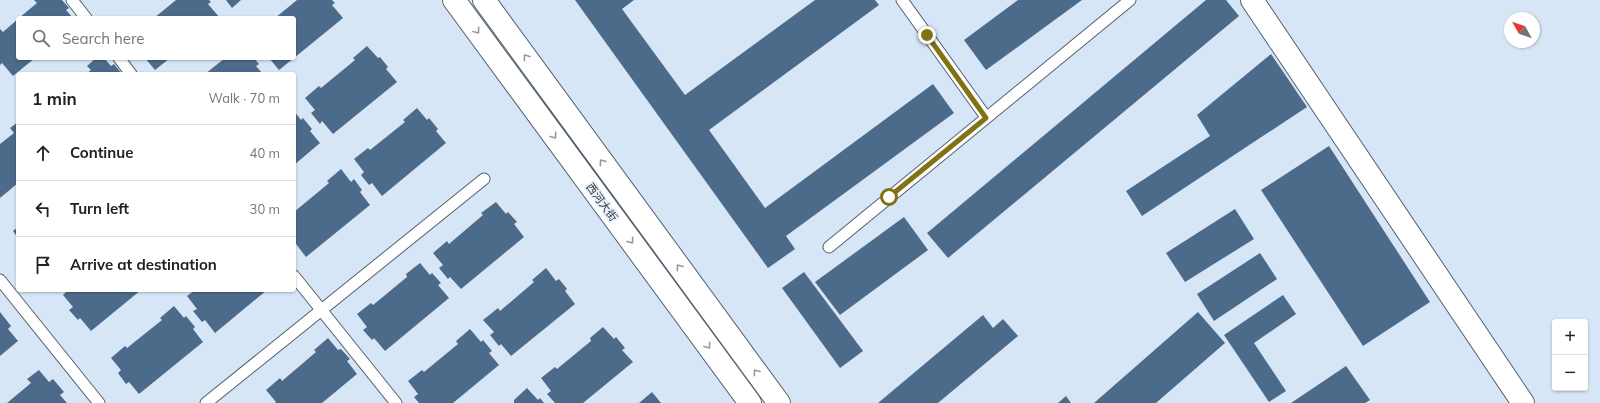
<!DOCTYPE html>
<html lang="en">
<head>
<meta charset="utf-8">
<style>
  body { margin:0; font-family:Mulish,"Noto Sans SC",sans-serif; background:#f6f6f6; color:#202124 }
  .controls { position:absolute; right:12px; bottom:12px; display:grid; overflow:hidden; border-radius:4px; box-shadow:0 1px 3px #0004 }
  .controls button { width:36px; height:36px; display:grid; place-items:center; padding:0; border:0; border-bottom:1px solid #e0e0e0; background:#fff; color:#202124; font:20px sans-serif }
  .compass { position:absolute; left:1504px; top:12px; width:36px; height:36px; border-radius:50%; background:#fff; box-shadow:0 1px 3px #0004; rotate:310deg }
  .stop { position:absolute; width:12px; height:12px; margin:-9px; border:3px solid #817213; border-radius:50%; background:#fff }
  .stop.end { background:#817213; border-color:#fff; box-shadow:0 1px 4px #0008 }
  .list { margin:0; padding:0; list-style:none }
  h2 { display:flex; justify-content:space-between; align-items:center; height:52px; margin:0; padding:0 16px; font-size:17px }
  h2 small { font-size:13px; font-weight:400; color:#757577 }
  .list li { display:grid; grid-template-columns:26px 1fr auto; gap:12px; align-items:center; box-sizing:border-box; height:56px; padding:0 16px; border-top:1px solid #e0e0e0 }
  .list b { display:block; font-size:15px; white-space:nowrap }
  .list em { font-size:13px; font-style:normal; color:#757577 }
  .icon { flex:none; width:22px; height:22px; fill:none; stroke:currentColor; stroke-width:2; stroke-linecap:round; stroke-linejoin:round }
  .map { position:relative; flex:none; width:1600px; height:403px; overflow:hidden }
  .search { position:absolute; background:#fff; box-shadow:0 1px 3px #0004; left:16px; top:16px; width:280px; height:44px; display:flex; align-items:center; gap:10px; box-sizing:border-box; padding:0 14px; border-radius:4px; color:#757577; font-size:15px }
  .panel { position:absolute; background:#fff; box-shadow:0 1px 3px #0004; left:16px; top:72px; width:280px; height:220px; border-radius:4px }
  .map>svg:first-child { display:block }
  .building { fill:#4c6b8a }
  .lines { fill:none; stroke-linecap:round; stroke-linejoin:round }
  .lane-casing { stroke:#54616f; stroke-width:13 }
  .street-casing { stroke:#54616f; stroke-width:24 }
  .secondary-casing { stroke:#54616f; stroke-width:24 }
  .lane { stroke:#fff; stroke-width:11 }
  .street { stroke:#fff; stroke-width:22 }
  .secondary { stroke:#fff; stroke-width:22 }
  .oneway { stroke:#979a9d }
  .route { stroke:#817213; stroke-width:5 }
  .labels { text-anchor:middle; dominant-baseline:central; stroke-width:4; stroke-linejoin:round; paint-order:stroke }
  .street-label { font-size:11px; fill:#2f353b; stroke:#e9f2fc }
</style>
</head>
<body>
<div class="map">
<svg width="1600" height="403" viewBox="0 0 1600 403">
  <rect width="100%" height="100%" fill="#d6e6f6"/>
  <path class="building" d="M34 0H62L69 8 66 10 73 18H19L37 3Z
    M176 0H209L211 2 208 4 220 18H154Z
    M226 0H241L232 8Z
    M297 0H332L335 3 332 5 343 18 294 58V18H275Z
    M575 0H634L622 9 685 95 815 0H875L879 5 709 130 765 208 933 84 954 113 786 236 795 249 768 268Z
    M1018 0H1082L986 70 964 40Z
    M1206 0H1226L1239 16 948 258 927 233Z
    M18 19V58H35L13 76 2 63 0 65V29L3 32Z
    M367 46 378 58 380 57 388 67 386 69 397 82 333 134 322 121 320 124 311 113 315 110 305 98 319 86 321 88 355 60 353 58Z
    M1271 54 1307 107 1142 216 1126 191 1210 136 1197 115Z
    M96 58H104L111 66 114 64 122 74H86L91 70 87 66Z
    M145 58H170L155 70Z
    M225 58H254L259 64 256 66 263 74H205Z
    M269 58H294L279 70Z
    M417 108 427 120 429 118 438 129 436 131 446 143 382 196 372 183 369 185 361 175 364 172 354 159 368 148 370 150 405 122 403 120Z
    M294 111 301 120 303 118 312 129 310 131 320 143 294 165Z
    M18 122V183L0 198V144L14 133 10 128Z
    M1329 146 1430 302 1363 346 1261 190Z
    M341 169 351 182 354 179 362 190 360 192 370 205 306 257 296 244 294 246V212L329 183 327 181Z
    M496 202 506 214 508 212 517 222 514 224 524 237 461 289 450 277 448 279 439 268 443 265 433 253 447 241 449 244 483 215 481 213Z
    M1235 209 1254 239 1185 282 1166 253Z
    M904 217 928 250 840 315 815 282Z
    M18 227V238L13 231Z
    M1260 253 1277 279 1214 321 1197 294Z
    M420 263 430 275 432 273 441 283 438 285 449 298 385 351 374 338 372 340 363 330 367 327 357 314 371 303 373 305 407 277 406 274Z
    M546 268 556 281 559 279 567 289 565 291 575 304 511 356 501 344 499 346 490 335 494 332 483 320 498 308 500 311 534 282 532 280Z
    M804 272 863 351 840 368 782 288Z
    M68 290H141L91 331 80 318 78 320 69 310 73 307 63 295Z
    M195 290H267L215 333 205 320 202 322 193 311 197 309 187 296Z
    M1283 295 1296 314 1254 343 1286 391 1269 402 1224 335Z
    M174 306 184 318 186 316 195 327 193 329 203 342 139 394 129 382 126 384 118 373 121 370 111 358 125 346 127 348 162 320 160 318Z
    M0 312 11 326 8 329 18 341 0 356Z
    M1198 312 1225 343 1156 403H1094Z
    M983 315 993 328 1003 319 1018 336 938 403H878Z
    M603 327 614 339 616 337 625 348 622 350 633 362 583 403H555L547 394 551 391 541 378 555 367 557 369 591 341 590 338Z
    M470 329 481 342 483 340 492 351 489 353 499 365 453 403H419L414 397 418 394 408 381 422 370 424 372 458 344 456 341Z
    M328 338 338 350 341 349 350 359 347 361 357 374 322 403H275L276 402 266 390 280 378 282 381 316 352 314 350Z
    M1346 366 1370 400 1365 403H1291Z
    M39 370 49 382 53 379 64 392 60 395 67 403H7L31 383 27 379Z
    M527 388 538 400 540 398 544 403H514V400Z
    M652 392 661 403H639Z
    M1066 396 1071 403H1058Z"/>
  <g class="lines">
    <defs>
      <path id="lane" d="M72 0 86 18
        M902 0 986 117
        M119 58 131 74
        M829 247 1130 0
        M294 276 396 403
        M0 280 99 403
        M206 403 484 179"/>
      <path id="street" d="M1252 0 1523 403"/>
      <path id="secondary" d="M454 0 750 403
        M484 0 779 403"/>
    </defs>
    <use href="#lane" class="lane-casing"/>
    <use href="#street" class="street-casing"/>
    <use href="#secondary" class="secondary-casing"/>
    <use href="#lane" class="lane"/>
    <use href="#street" class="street"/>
    <use href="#secondary" class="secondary"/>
  </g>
  <defs><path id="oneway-chevron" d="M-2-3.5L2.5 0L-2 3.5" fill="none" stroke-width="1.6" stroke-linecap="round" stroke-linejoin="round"/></defs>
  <g class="oneway">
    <use href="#oneway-chevron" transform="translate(477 31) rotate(54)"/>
    <use href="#oneway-chevron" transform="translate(526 57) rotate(-126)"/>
    <use href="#oneway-chevron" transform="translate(554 136) rotate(54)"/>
    <use href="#oneway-chevron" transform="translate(602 162) rotate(-126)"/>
    <use href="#oneway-chevron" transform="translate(631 241) rotate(54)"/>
    <use href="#oneway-chevron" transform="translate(679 267) rotate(-126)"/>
    <use href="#oneway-chevron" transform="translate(708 346) rotate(54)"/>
    <use href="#oneway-chevron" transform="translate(756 372) rotate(-126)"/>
  </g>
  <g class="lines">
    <path class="route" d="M889 197 986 118 927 35"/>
  </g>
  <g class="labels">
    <g class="street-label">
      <text transform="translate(602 202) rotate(54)">西河大街</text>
    </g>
  </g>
</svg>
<div class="controls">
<button>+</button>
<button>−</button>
</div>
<svg class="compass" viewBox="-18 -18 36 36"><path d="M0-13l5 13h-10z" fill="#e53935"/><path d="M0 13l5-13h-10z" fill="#757577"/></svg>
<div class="stop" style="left:889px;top:197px"></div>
<div class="stop end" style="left:927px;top:35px"></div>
<div class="search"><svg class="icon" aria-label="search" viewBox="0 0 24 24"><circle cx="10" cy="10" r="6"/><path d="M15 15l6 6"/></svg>Search here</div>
<section class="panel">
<h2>1 min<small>Walk · 70 m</small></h2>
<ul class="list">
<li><svg class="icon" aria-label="ahead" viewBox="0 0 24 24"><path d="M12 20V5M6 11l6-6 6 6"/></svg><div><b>Continue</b></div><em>40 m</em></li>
<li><svg class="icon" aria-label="left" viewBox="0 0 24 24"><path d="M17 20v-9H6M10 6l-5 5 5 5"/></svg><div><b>Turn left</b></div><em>30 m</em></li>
<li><svg class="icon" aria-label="arrive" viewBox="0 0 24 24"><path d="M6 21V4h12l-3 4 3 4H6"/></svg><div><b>Arrive at destination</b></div></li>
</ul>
</section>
</div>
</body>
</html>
